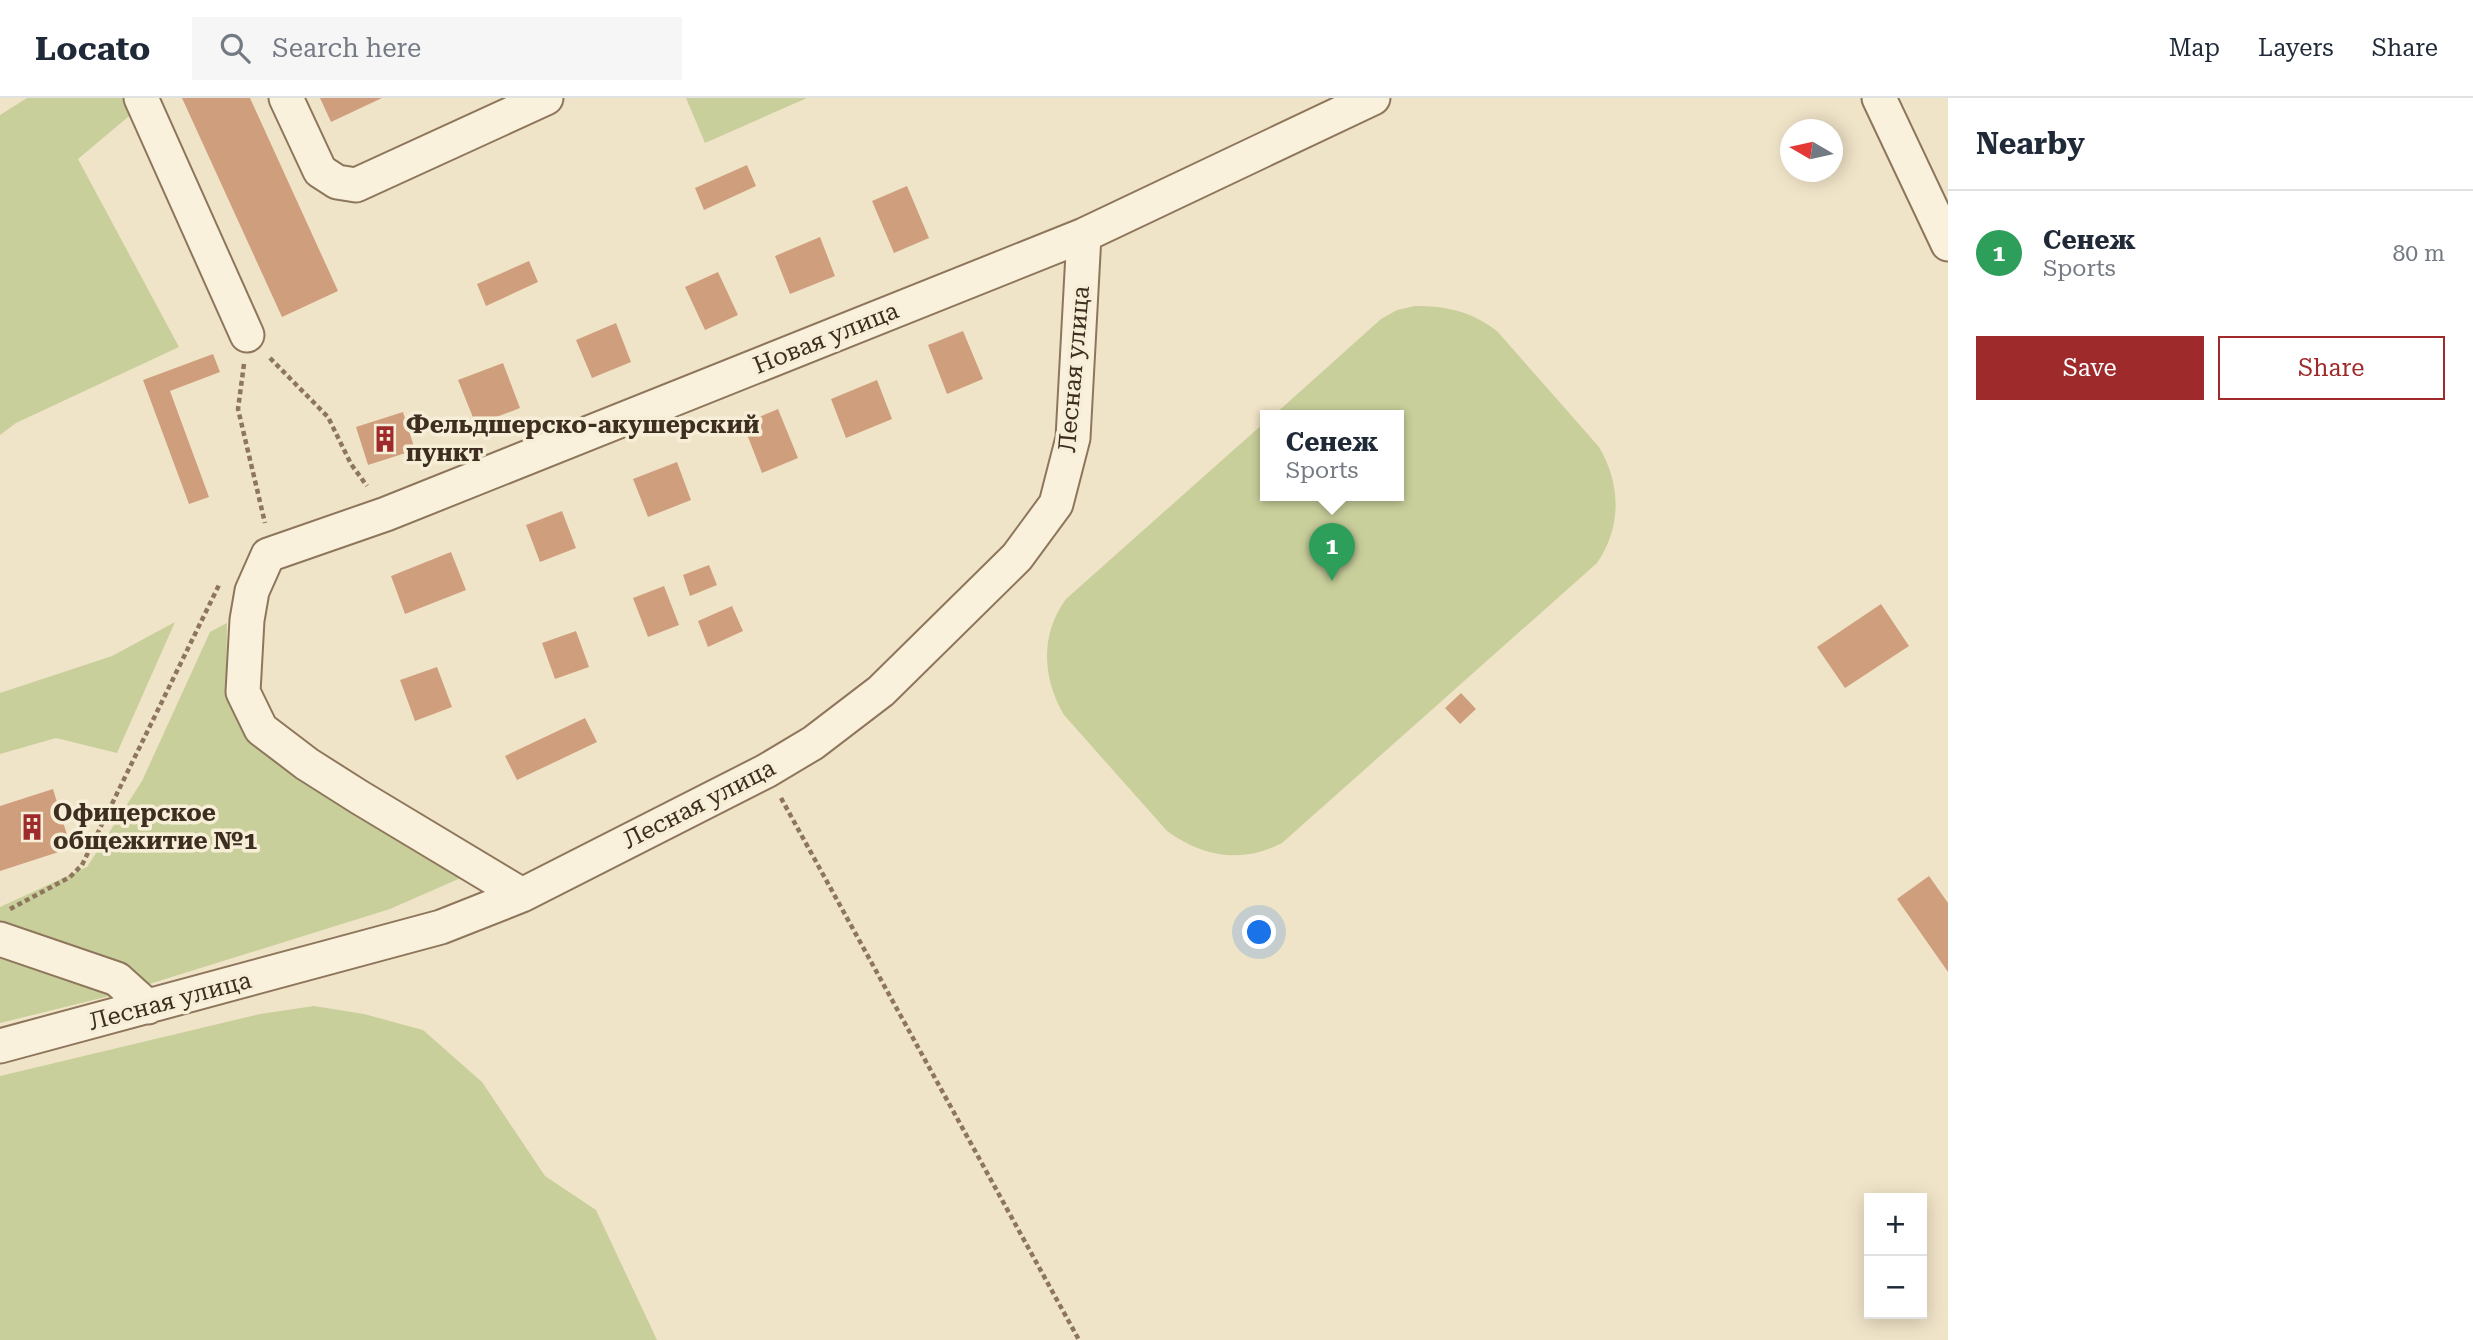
<!DOCTYPE html>
<html lang="en">
<head>
<meta charset="utf-8">
<style>
  body { margin:0; font-family:"Roboto Serif",serif; background:#f6f6f7; color:#1f2937 }
  .controls { position:absolute; right:21px; bottom:21px; display:grid; overflow:hidden; border-radius:0px; box-shadow:0 4px 18px #0003 }
  .controls button { width:63px; height:63px; display:grid; place-items:center; padding:0; border:0; border-bottom:2px solid #e0e1e3; background:#fff; color:#1f2937; font:35px sans-serif }
  .compass { position:absolute; left:1780px; top:21px; width:63px; height:63px; border-radius:50%; background:#fff; box-shadow:0 4px 18px #0003; rotate:279deg }
  .you { position:absolute; left:1260px; top:835px; width:24px; height:24px; margin:-18px; border:5px solid #fff; border-radius:50%; background:#1a73e8; box-shadow:0 0 0 10px #1a73e833 }
  .badge { display:grid; place-items:center; width:46px; height:46px; border-radius:50%; background:#9e2a2b; color:#fff; font-size:23px; font-weight:700 }
  .pin { position:absolute; translate:-50% -58px; filter:drop-shadow(0 2px 4px #0008) }
  .pin::after { content:''; position:absolute; top:37px; width:24px; height:21px; background:inherit; clip-path:polygon(0 0,100% 0,50% 100%) }
  .popup { position:absolute; left:1260px; top:312px; width:144px; height:91px; box-sizing:border-box; display:grid; place-content:center; border-radius:0px; background:#fff; filter:drop-shadow(0 2px 5px #0005); font-size:23px; white-space:nowrap; color:#747a83 }
  .popup b { font-size:26px; color:#1f2937 }
  .popup::after { content:''; position:absolute; left:50%; top:100%; margin-left:-14px; border:14px solid transparent; border-top-color:#fff }
  .list { margin:0; padding:0; list-style:none }
  h2 { display:flex; justify-content:space-between; align-items:center; height:91px; margin:0; padding:0 28px; font-size:30px }
  h2 small { font-size:23px; font-weight:400; color:#747a83 }
  .list li { display:grid; grid-template-columns:46px 1fr auto; gap:21px; align-items:center; box-sizing:border-box; height:126px; padding:0 28px; border-top:2px solid #e0e1e3 }
  .list b { display:block; font-size:26px; white-space:nowrap }
  .list p { margin:0; font-size:23px; white-space:nowrap; color:#747a83 }
  .list em { font-size:23px; font-style:normal; color:#747a83 }
  .actions { display:flex; gap:14px; padding:21px 28px }
  .actions a { flex:1; padding:16px 0; border:2px solid #9e2a2b; border-radius:0px; text-align:center; font-size:24px; color:#9e2a2b }
  .actions .main { background:#9e2a2b; color:#fff }
  .icon { flex:none; width:38px; height:38px; fill:none; stroke:currentColor; stroke-width:2; stroke-linecap:round; stroke-linejoin:round }
  .map { position:relative; flex:none; width:1948px; height:1242px; overflow:hidden }
  header { display:flex; align-items:center; gap:42px; box-sizing:border-box; height:98px; padding:0 35px; background:#fff; border-bottom:2px solid #e0e1e3 }
  header strong { font-size:33px }
  nav { display:flex; gap:38px; margin-inline-start:auto; font-size:24px }
  .search { width:490px; height:63px; background:#f6f6f7; display:flex; align-items:center; gap:18px; box-sizing:border-box; padding:0 24px; border-radius:0px; color:#747a83; font-size:26px }
  main { display:flex }
  aside { flex:1; background:#fff }
  .map>svg:first-child { display:block }
  .green { fill:#c9cf9b }
  .building { fill:#cf9f7d }
  .lines { fill:none; stroke-linecap:round; stroke-linejoin:round }
  .minor-casing { stroke:#8d765c; stroke-width:37 }
  .path { stroke:#8d765c; stroke-width:4.5; stroke-dasharray:5 3.5; stroke-linecap:butt }
  .minor { stroke:#faf1dc; stroke-width:33 }
  .labels { text-anchor:middle; dominant-baseline:central; stroke-width:7; stroke-linejoin:round; paint-order:stroke }
  .street-label { font-size:24px; fill:#3d2e20; stroke:#f7eed8 }
  .poi-label { font-size:24px; font-weight:bold; fill:#3d2e20; stroke:#f7eed8; text-anchor:start }
</style>
</head>
<body>
<header>
<strong>Locato</strong>
<div class="search"><svg class="icon" aria-label="search" viewBox="0 0 24 24"><circle cx="10" cy="10" r="6"/><path d="M15 15l6 6"/></svg>Search here</div>
<nav><a>Map</a><a>Layers</a><a>Share</a></nav>
</header>
<main>
<div class="map">
<svg width="1948" height="1242" viewBox="0 0 1948 1242">
  <rect width="100%" height="100%" fill="#f0e4c8"/>
  <path class="green" d="M27 0H125L134 14 78 61 179 249 16 325 0 337V17Z
    M686 0H807L705 45Z
    M1415 208C1446 208 1471 213 1497 233L1599 349C1621 386 1622 429 1597 465L1282 745C1243 766 1202 759 1167 733L1064 617C1042 580 1040 536 1066 501L1265 324 1266 397H1398V317H1274L1381 221 1397 212Z
    M175 524 117 655 56 640 0 656V595L112 558Z
    M227 525 226 595 265 655 463 779 390 811 114 897 0 925V809L87 769 142 683 210 534Z
    M314 908 364 916 423 932 482 984 545 1078 596 1112 657 1242H0V978L260 916Z"/>
  <path class="building" d="M182 0H250L338 193 282 219Z
    M320 0H382L331 24Z
    M747 67 756 88 704 112 695 90Z
    M907 88 929 140 894 155 872 103Z
    M820 139 835 178 790 196 775 158Z
    M529 163 538 184 486 208 477 186Z
    M718 174 738 217 705 232 685 189Z
    M616 225 631 264 592 280 576 242Z
    M963 233 983 281 947 296 928 247Z
    M213 256 220 274 170 293 209 399 189 406 143 282Z
    M503 265 520 310 476 327 458 282Z
    M877 282 892 321 846 340 831 301Z
    M778 311 798 360 762 375 743 326Z
    M403 314 415 352 368 367 356 329Z
    M677 364 691 402 648 419 633 381Z
    M562 413 576 450 540 464 526 427Z
    M451 454 466 492 405 516 391 478Z
    M709 467 717 487 690 498 683 477Z
    M664 488 679 527 648 539 633 500Z
    M1881 506 1909 548 1845 590 1817 549Z
    M732 508 743 533 708 549 698 523Z
    M576 533 589 569 555 581 542 545Z
    M437 569 452 609 415 623 400 582Z
    M1461 595 1476 611 1460 626 1445 610Z
    M585 620 597 644 517 682 505 658Z
    M53 691 71 750 0 773V708Z
    M1929 778 1948 805V874L1897 801Z"/>
  <g class="lines">
    <defs>
      <path id="minor" d="M141 0 247 237
        M286 0 320 73 337 84 356 87 546 0
        M1879 0 1948 146
        M522 797 359 699 307 666 261 631 243 594 247 522 252 493 268 457 386 416 1084 137 1373 0
        M0 841 117 881 148 909
        M0 948 441 829 522 797 766 673 813 645 881 593 1017 459 1056 406 1073 340 1084 137"/>
    </defs>
    <use href="#minor" class="minor-casing"/>
    <path class="path" d="M270 260 328 319 351 366 367 388
      M244 266 238 311 265 425
      M781 700 1079 1242
      M10 811 70 779 82 767 219 487"/>
    <use href="#minor" class="minor"/>
  </g>
  <defs>
    <symbol id="building-bare" viewBox="-9 -9 18 18"><path d="M-4-6H4V6H1V3H-1V6H-4ZM-2.5-4.3h1.7v1.8h-1.7ZM.8-4.3h1.7v1.8H.8ZM-2.5-1h1.7V.8h-1.7ZM.8-1h1.7V.8H.8Z" fill="#9e2a2b" stroke="#f7eed8" stroke-width="2.5" paint-order="stroke"/></symbol>
  </defs>
  <g fill-rule="evenodd">
    <use href="#building-bare" x="366" y="322" width="38" height="38"/>
    <use href="#building-bare" x="13" y="710" width="38" height="38"/>
  </g>
  <g class="labels">
    <g class="street-label">
      <text transform="translate(826 240) rotate(-22)">Новая улица</text>
      <text transform="translate(1074 271) rotate(-85)">Лесная улица</text>
      <text transform="translate(699 706) rotate(-27)">Лесная улица</text>
      <text transform="translate(170 903) rotate(-15)">Лесная улица</text>
    </g>
    <g class="poi-label">
      <text x="406" y="327">Фельдшерско-акушерский<tspan x="406" dy="28">пункт</tspan></text>
      <text x="53" y="715">Офицерское<tspan x="53" dy="28">общежитие №1</tspan></text>
    </g>
  </g>
</svg>
<div class="controls">
<button>+</button>
<button>−</button>
</div>
<svg class="compass" viewBox="-18 -18 36 36"><path d="M0-13l5 13h-10z" fill="#e53935"/><path d="M0 13l5-13h-10z" fill="#747a83"/></svg>
<div class="you"></div>
<div class="pin badge" style="left:1332px;top:483px;background:#2e9e5b">1</div>
<div class="popup"><b>Сенеж</b>Sports</div>
</div>
<aside>
<h2>Nearby<small></small></h2>
<ul class="list">
<li><span class="badge" style="background:#2e9e5b">1</span><div><b>Сенеж</b><p>Sports</p></div><em>80 m</em></li>
</ul>
<div class="actions"><a class="main">Save</a><a>Share</a></div>
</aside>
</main>
</body>
</html>
